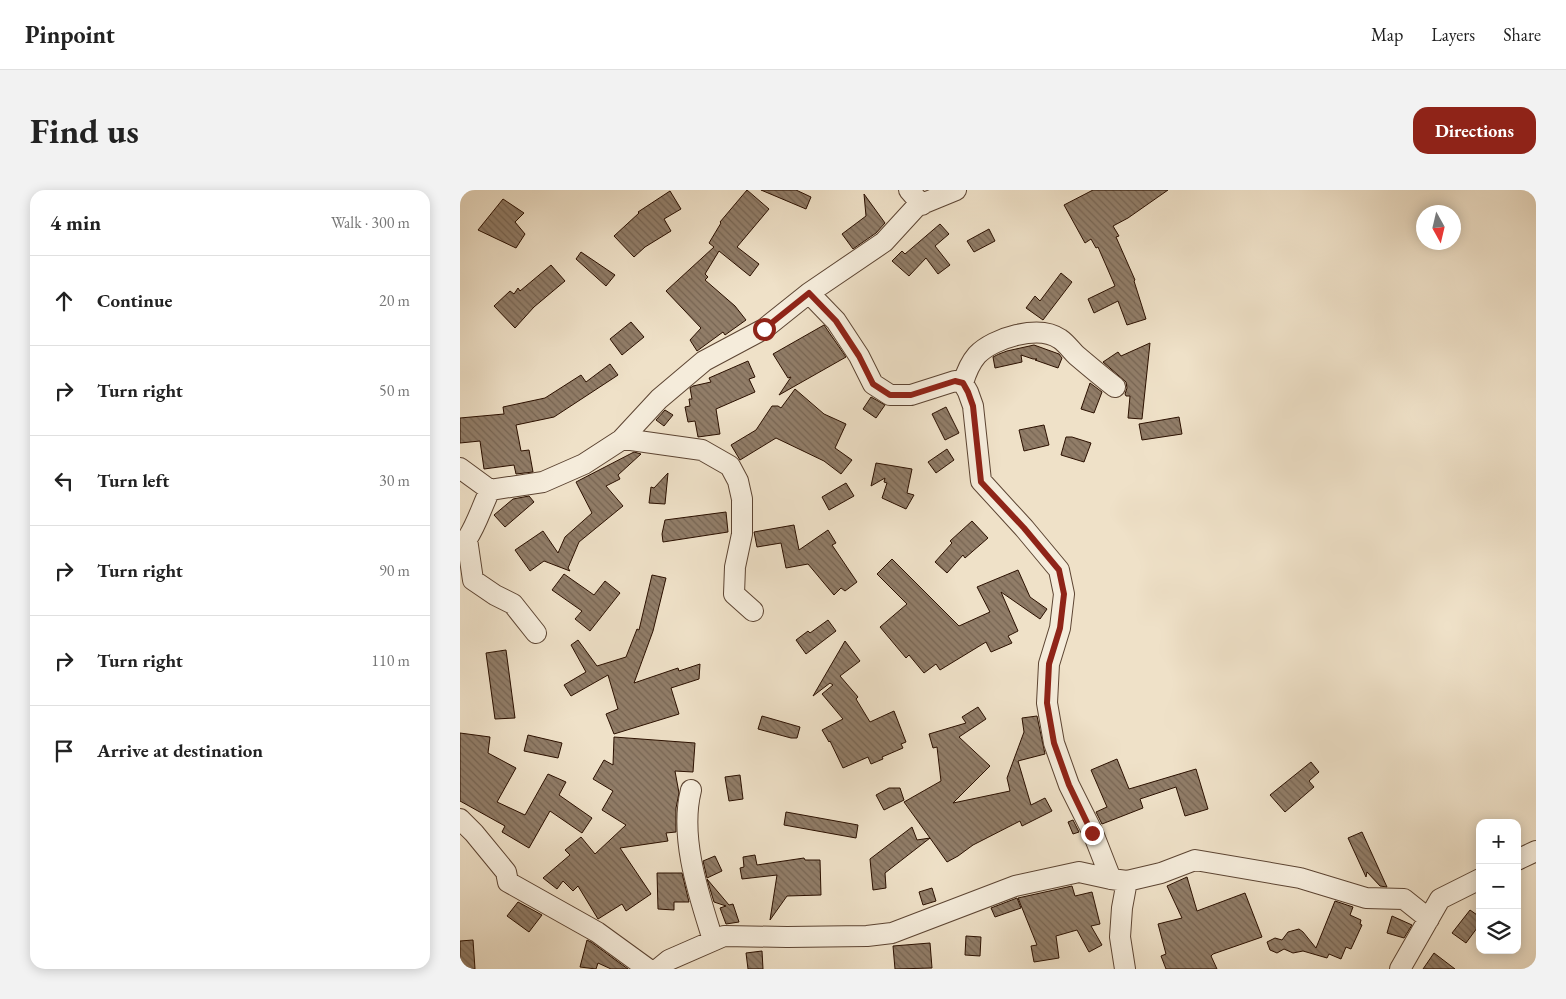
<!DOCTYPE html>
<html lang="en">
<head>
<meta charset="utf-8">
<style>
  body { margin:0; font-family:"EB Garamond",serif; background:#f2f2f2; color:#222 }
  .controls { position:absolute; right:15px; bottom:15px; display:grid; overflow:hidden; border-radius:10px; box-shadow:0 2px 12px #0003 }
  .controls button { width:45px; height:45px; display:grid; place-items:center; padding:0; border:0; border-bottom:1px solid #e0e0e0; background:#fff; color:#222; font:25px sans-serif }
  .compass { position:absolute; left:956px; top:15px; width:45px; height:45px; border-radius:50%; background:#fff; box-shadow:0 2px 12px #0003; rotate:172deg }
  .stop { position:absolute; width:15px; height:15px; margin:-11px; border:4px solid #8f2418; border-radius:50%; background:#fff }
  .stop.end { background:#8f2418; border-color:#fff; box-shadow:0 1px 5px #0008 }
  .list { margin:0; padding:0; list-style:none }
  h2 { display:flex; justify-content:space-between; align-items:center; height:65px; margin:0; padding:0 20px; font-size:21px }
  h2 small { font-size:16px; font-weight:400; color:#767676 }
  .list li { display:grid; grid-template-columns:32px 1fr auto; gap:15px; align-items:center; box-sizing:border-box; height:90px; padding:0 20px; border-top:1px solid #e0e0e0 }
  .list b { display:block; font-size:19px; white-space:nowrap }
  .list em { font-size:16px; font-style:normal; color:#767676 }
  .icon { flex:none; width:28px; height:28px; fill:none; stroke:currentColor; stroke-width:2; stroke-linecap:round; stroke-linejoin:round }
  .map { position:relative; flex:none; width:1076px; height:779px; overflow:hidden; border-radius:15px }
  header { display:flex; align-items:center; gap:30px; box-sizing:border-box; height:70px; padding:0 25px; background:#fff; border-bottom:1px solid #e0e0e0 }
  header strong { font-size:24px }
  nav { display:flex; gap:28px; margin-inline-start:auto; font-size:18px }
  .intro { display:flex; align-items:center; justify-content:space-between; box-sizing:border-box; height:120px; padding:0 30px }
  h1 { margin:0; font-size:35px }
  .button { padding:12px 22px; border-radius:15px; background:#8f2418; color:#fff; font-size:18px; font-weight:700 }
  main { display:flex; gap:30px; padding:0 30px }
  aside { flex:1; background:#fff; border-radius:15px; box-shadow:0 2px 12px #0003 }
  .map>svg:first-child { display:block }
  .building { fill:url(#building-back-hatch); stroke:#2b1000 }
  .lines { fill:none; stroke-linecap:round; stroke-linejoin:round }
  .minor-casing { stroke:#5c4432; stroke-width:22 }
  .minor { stroke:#f5ecdb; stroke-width:20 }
  .route { stroke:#8f2418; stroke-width:6 }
</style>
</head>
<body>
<header>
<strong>Pinpoint</strong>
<nav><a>Map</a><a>Layers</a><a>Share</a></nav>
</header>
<div class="intro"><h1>Find us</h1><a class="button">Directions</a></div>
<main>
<aside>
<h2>4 min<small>Walk · 300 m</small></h2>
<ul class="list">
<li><svg class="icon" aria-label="ahead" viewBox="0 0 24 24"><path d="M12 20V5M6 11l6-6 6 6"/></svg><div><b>Continue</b></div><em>20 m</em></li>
<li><svg class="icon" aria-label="right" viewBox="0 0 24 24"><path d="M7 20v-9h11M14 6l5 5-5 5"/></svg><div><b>Turn right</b></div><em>50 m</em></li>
<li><svg class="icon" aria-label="left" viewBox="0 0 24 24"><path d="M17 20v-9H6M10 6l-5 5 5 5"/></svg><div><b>Turn left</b></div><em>30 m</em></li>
<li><svg class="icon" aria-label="right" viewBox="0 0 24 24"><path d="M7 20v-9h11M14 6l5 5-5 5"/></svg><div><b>Turn right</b></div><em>90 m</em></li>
<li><svg class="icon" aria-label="right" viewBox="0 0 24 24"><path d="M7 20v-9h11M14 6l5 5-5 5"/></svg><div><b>Turn right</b></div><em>110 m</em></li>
<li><svg class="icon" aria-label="arrive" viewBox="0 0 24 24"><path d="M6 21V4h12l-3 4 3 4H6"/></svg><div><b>Arrive at destination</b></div></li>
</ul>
</aside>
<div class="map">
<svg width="1076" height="779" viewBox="0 0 1076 779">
  <defs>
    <pattern id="building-back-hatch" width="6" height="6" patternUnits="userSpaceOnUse" patternTransform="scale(1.25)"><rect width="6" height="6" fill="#917d68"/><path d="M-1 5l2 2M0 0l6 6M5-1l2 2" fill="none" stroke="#776553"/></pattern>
  </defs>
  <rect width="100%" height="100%" fill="#efe1c8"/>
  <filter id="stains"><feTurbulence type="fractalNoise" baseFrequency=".004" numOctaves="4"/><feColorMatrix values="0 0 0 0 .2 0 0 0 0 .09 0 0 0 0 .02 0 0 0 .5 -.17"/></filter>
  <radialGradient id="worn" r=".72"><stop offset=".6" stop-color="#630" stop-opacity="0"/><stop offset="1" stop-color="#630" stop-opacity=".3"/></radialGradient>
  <path class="building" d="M287 0 309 19 277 57 299 74 290 86 259 61 245 84 248 87 245 90 275 116 286 130 265 145 263 142 237 161 230 150 241 138 206 101 254 57 249 53 261 33 260 32Z
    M301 0H336L351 7 346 19Z
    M633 0H708L668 28 653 36 659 46 656 47 675 90 674 91 686 129 667 135 658 111 634 123 628 109 655 96 638 57 636 58 631 49 625 53 604 15Z
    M210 1 221 19 204 29 211 41 185 57 174 67 154 46 179 23 178 22Z
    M404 4 425 33 416 43 393 59 382 44 406 26Z
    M43 9 64 23 55 32 65 44 56 58 18 40Z
    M480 34 489 44 475 56 490 75 478 84 466 68 449 86 432 71 442 61 445 64Z
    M529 39 535 51 514 62 507 51Z
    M121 62 155 85 146 96 116 69Z
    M91 75 105 91 74 117 55 138 34 116 50 101 54 104 58 98 60 101Z
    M601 83 612 92 583 130 566 118 575 106 580 111Z
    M171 132 184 147 162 165 150 149Z
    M364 135 386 167 319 205 331 187 328 188 313 164Z
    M690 153 682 229 668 228 670 206H666L665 204 667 198 666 192 643 172 658 162 661 166Z
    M574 155 599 164 602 168 598 178 575 170 577 169H573L561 165 562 172 535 178 533 167 539 164 547 161Z
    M288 171 295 187 289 189 295 202 256 219 260 244 238 247 235 231 228 232 225 217 230 216 229 209H232L230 198 233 196 251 192 249 188Z
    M150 174 158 185 152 189 94 227 56 235 61 261 69 260 73 282 56 284 54 275 24 279 20 251 0 253V228L44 224 43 217 85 208 121 185 126 192Z
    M630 193 642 202 634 223 621 219Z
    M335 199 364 224 386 234 375 258 392 270 381 284 364 271 316 248 280 270 271 255 296 240 312 216H318L321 218Z
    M411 207 425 215 416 228 403 219Z
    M486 217 499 243 485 250 472 224Z
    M205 220 213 225 204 236 196 230Z
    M719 227 722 244 682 250 679 234Z
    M584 235 589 255 564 261 559 240Z
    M606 247H612L631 253 624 272 601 265Z
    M487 259 494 270 476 283 468 272Z
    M174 262 181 264 158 285 160 289 146 296 163 316 119 352 108 378 110 381 84 371 70 381 55 360 83 341 98 363 105 347 132 323 116 292Z
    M416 273 452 279 447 303 454 305 446 319 422 308 427 293 424 292 425 288 411 296Z
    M208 283 205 314 189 313 191 297 194 298Z
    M386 293 394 306 369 320 362 307Z
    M69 306 74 312 45 337 34 325 53 309Z
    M266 322 268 342 203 352 202 344 205 330Z
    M512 331 528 348 505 368 503 365 487 383 475 372 492 353 490 351Z
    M334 335 339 360 368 340 376 353 372 355 397 392 385 401 381 398 374 405 348 374 326 378 321 353 297 357 294 342Z
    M432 369 499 436 530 422 517 397 558 380 570 407 587 419 580 429 541 402 558 441 548 446 552 453 531 462 526 452 480 480 476 474 464 483 449 465 446 468 420 437 447 414 417 384Z
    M104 384 134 405 145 391 160 403 130 441 115 429 122 421 92 400Z
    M192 385 206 388 193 441 174 493 218 478 219 481 240 474 239 489 211 498 219 524 154 544 146 524 158 519 148 485 111 506 104 495 126 482 111 455 118 450 137 476 166 467 177 439 179 440Z
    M368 430 376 441 346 464 336 450 348 441 350 443Z
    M385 451 400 471 380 486 398 507 396 509 410 532 434 521 446 552 441 554 443 558 422 567 423 569 411 574 408 567 383 578 370 551 369 552 362 540 383 529 362 504 373 495 370 493 353 506Z
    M46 460 55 528 35 529 26 463Z
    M518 517 526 529 499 547 530 576 493 613 550 601 547 588 564 542 562 528 577 526 585 564 558 571 571 615 585 608 592 621 562 636 560 631 513 655 498 666 487 672 470 648 425 683 426 698 413 700 410 669 452 637 457 650 470 648 444 612 481 591 477 557 473 558 469 544 506 533 502 527Z
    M302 526 340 537 337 548H331L298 539Z
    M0 543 30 547 28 563 56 578 37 612 65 625 88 584 106 592 99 605 132 628 122 643 90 621 69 658 42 642 45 636 0 611Z
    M68 545 102 553 98 568 64 561Z
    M154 547 235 553 233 582 215 581 219 603 216 618V642L206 643 208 651 160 658 191 704 166 721 162 714 138 729 118 696 113 701 103 691 97 699 83 688 110 665 105 660 121 647 135 664 166 635 142 620 153 601 133 589 144 570 153 575Z
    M657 569 669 599 736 579 748 619 725 626 716 597 680 609 683 618 642 634 636 622 647 617 631 580Z
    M851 572 859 582 849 591 854 597 825 622 810 605Z
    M280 585 283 609 269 611 265 587Z
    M429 598H440L444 610 424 620 416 605Z
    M326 622 398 635 396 648 324 635Z
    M613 630 619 642 613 644 608 632Z
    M902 642 927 697 920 696 907 682 906 687 888 648Z
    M295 665 297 675 344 668 345 670H360L361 705 327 706 310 730 317 685 282 689 280 678 284 677 283 667Z
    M255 666 262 681 247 688 243 671Z
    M197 683H222L229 712H214V720L198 719Z
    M727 687 737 721 785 703 802 747 753 764 751 766 757 779H706L701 766 706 764 698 734 722 728 707 696Z
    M247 689 269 715 273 714 279 732 266 734 260 718 266 716 254 712Z
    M612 696 615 706 632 702 640 734 631 736 642 755 629 762 617 740 596 746 599 768 574 772 571 756 577 755 558 708Z
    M472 698 476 711 463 715 459 702Z
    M557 708 561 718 535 727 531 718Z
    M875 711 893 717 890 725 901 730 900 734 902 735 891 759 886 757 881 769 869 764 867 768 843 761 833 763 824 759 817 763 810 760 807 752 815 748 822 750 828 742 839 739 843 742 856 758Z
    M58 712 82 725 69 742 47 726Z
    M1010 720 1020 727V734L1006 753 992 743Z
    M932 726 952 735 944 748 927 743Z
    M506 746 521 747 520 766 505 765Z
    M13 750 15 779H0V751Z
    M127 750 131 752 168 779H151L138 773 136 779 120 777Z
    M470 753 472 778 435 779 433 756Z
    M302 761 303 779H288L286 763Z
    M974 763 995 779H963Z"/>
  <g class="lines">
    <defs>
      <path id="minor" d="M449 0 462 15
        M349 103 376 131 399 166 413 194 430 205H451L495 191 503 193 508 202 513 216 521 291 564 338 599 380 604 404 600 438 589 474 587 513 594 553 609 595 633 643 651 689
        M503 193C506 183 510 173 517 165 533 148 579 134 600 149 606 153 611 160 616 165 629 176 642 187 655 197
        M161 250H171L242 260 270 276 278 291 282 309V344L275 377 274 404 293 421
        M0 278 30 300 83 292 124 274 161 250 199 209 244 171 304 139 349 103 424 52 457 16 496 0
        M30 300C22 316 17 334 7 349L13 390 35 405 53 414 76 443
        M231 600C219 648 239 705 253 750
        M0 629 14 643 46 682 48 692 137 742 188 779
        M1057 670 1076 661
        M198 779 209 770 264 746 327 747 407 746 432 743 555 696 619 682 651 689 667 691 701 683 735 670 840 688 906 708 944 709 969 729
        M665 779 660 747 662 718 667 691
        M940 779 980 709 1020 689"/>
    </defs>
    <use href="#minor" class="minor-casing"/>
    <use href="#minor" class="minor"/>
  </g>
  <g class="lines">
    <path class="route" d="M304 139 349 103 376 131 399 166 413 194 430 205H451L495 191 503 193 508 202 513 216 521 292 564 338 599 380 604 404 600 438 589 474 587 513 594 553 609 595 632 643"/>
  </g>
  <rect width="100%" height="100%" filter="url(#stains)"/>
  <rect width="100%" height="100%" fill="url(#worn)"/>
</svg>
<div class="controls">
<button>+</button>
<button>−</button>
<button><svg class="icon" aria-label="layers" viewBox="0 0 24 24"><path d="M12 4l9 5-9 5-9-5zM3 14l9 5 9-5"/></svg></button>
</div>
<svg class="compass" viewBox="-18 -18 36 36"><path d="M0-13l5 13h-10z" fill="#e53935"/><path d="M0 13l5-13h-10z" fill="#767676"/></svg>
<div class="stop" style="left:304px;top:139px"></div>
<div class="stop end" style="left:632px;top:643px"></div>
</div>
</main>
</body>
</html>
